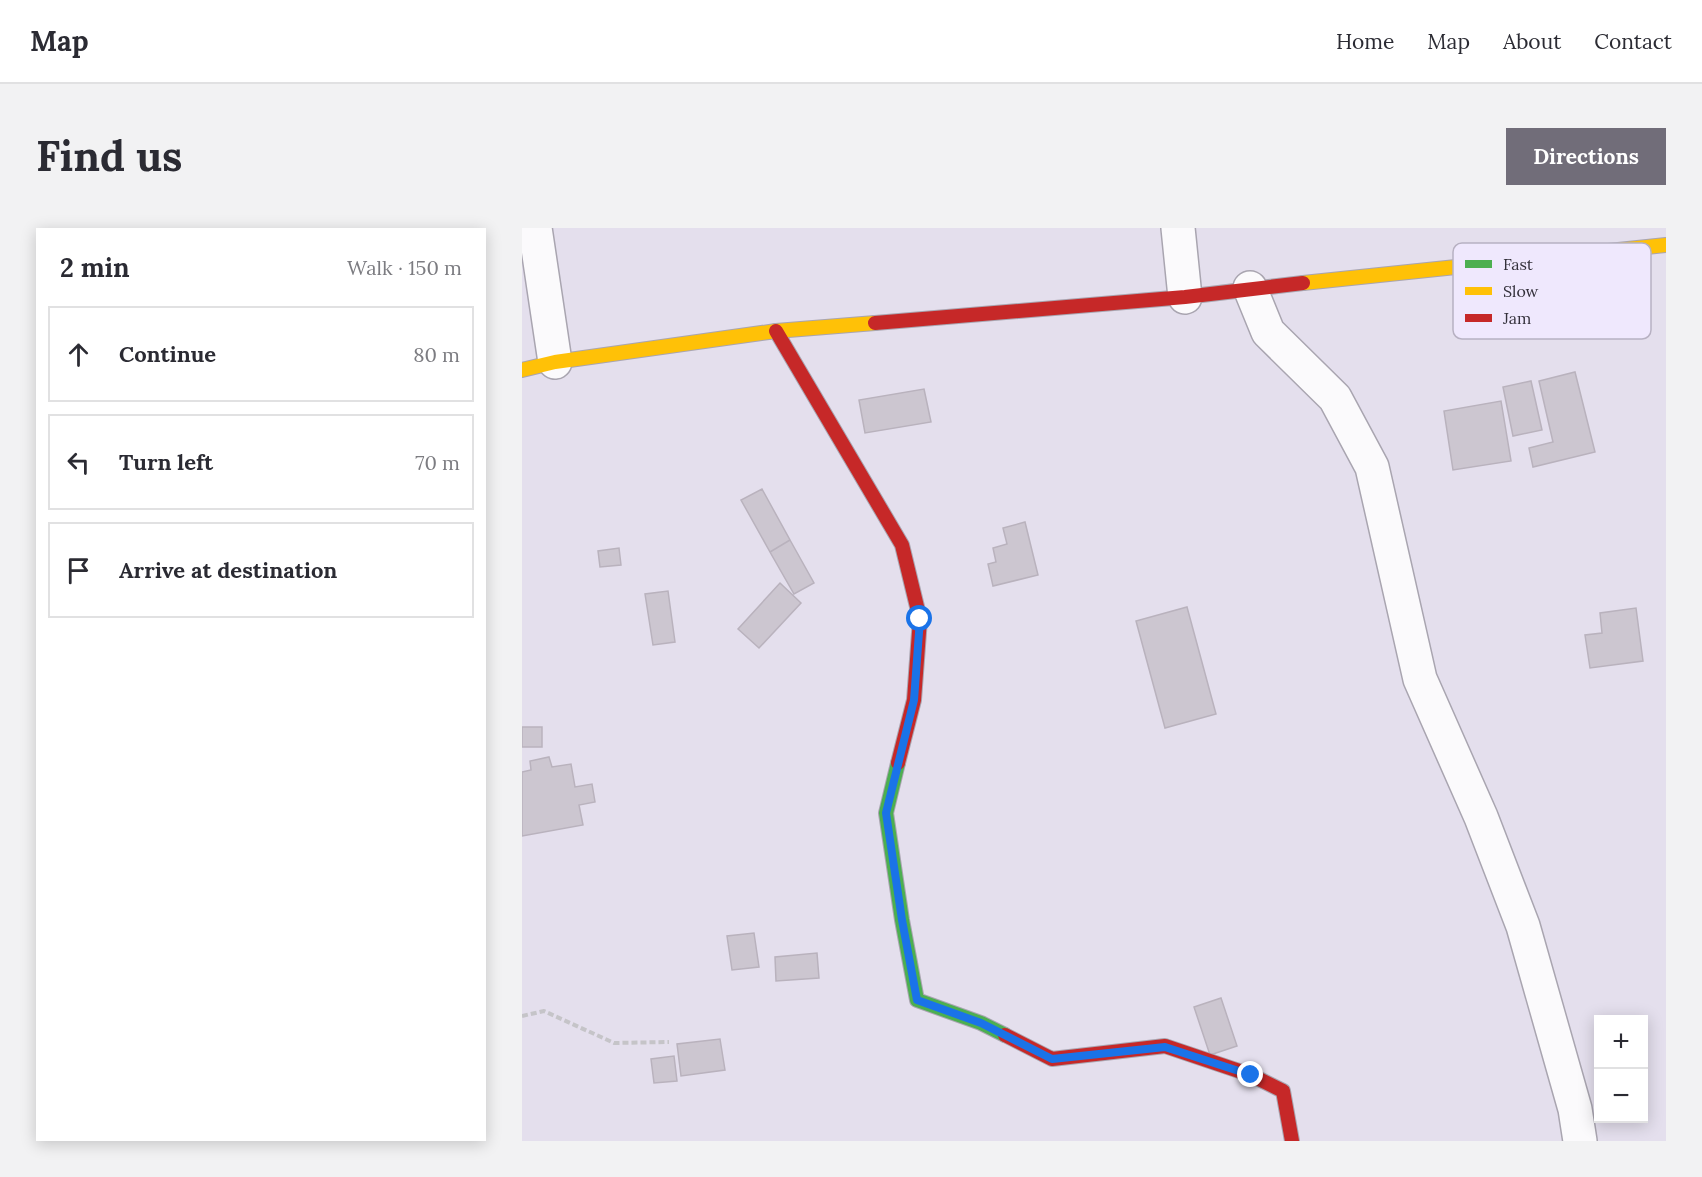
<!DOCTYPE html>
<html lang="en">
<head>
<meta charset="utf-8">
<style>
  body { margin:0; font-family:Lora,serif; background:#f2f2f3; color:#2b2b33 }
  .controls { position:absolute; right:18px; bottom:18px; display:grid; overflow:hidden; border-radius:0px; box-shadow:0 3px 15px #0003 }
  .controls button { width:54px; height:54px; display:grid; place-items:center; padding:0; border:0; border-bottom:2px solid #e1e1e2; background:#fff; color:#2b2b33; font:30px sans-serif }
  .stop { position:absolute; width:18px; height:18px; margin:-14px; border:4px solid #1a73e8; border-radius:50%; background:#fff }
  .stop.end { background:#1a73e8; border-color:#fff; box-shadow:0 2px 6px #0008 }
  .list { margin:0; padding:0; list-style:none }
  h2 { display:flex; justify-content:space-between; align-items:center; height:78px; margin:0; padding:0 24px; font-size:26px }
  h2 small { font-size:20px; font-weight:400; color:#7c7c81 }
  .list li { display:grid; grid-template-columns:39px 1fr auto; gap:18px; align-items:center; box-sizing:border-box; height:96px; margin:0 12px 12px; padding:0 12px; border:2px solid #e1e1e2; border-radius:0px }
  .list b { display:block; font-size:22px; white-space:nowrap }
  .list em { font-size:20px; font-style:normal; color:#7c7c81 }
  .icon { flex:none; width:33px; height:33px; fill:none; stroke:currentColor; stroke-width:2; stroke-linecap:round; stroke-linejoin:round }
  .map { position:relative; flex:none; width:1144px; height:913px; overflow:hidden; border-radius:0px }
  header { display:flex; align-items:center; gap:36px; box-sizing:border-box; height:84px; padding:0 30px; background:#fff; border-bottom:2px solid #e1e1e2 }
  header strong { font-size:28px }
  nav { display:flex; gap:33px; margin-inline-start:auto; font-size:21px }
  .intro { display:flex; align-items:center; justify-content:space-between; box-sizing:border-box; height:144px; padding:0 36px }
  h1 { margin:0; font-size:42px }
  .button { padding:15px 27px; border-radius:0px; background:#716d79; color:#fff; font-size:21px; font-weight:700 }
  main { display:flex; gap:36px; padding:0 36px }
  aside { flex:1; background:#fff; border-radius:0px; box-shadow:0 3px 15px #0003 }
  .map>svg:first-child { display:block }
  .building { fill:#ccc6d0; stroke:#b9b2bd; stroke-width:1.5 }
  .lines { fill:none; stroke-linecap:round; stroke-linejoin:round }
  .street-casing { stroke:#a9a5b0; stroke-width:36 }
  .fast-casing { stroke:#a9a5b0; stroke-width:16 }
  .slow-casing { stroke:#a9a5b0; stroke-width:16 }
  .jam-casing { stroke:#a9a5b0; stroke-width:16 }
  .path { stroke:#c5c4c8; stroke-width:4; stroke-dasharray:6 3; stroke-linecap:butt }
  .street { stroke:#fbfafc; stroke-width:33 }
  .fast { stroke:#4caf50; stroke-width:14 }
  .slow { stroke:#ffc107; stroke-width:14 }
  .jam { stroke:#c62828; stroke-width:14 }
  .route { stroke:#1a73e8; stroke-width:8 }
  .key { fill:#efe8fd; stroke:#b7b1c2; stroke-width:1.5 }
  .key-label { font-size:16px; fill:#33303a }
</style>
</head>
<body>
<header>
<strong>Map</strong>
<nav><a>Home</a><a>Map</a><a>About</a><a>Contact</a></nav>
</header>
<div class="intro"><h1>Find us</h1><a class="button">Directions</a></div>
<main>
<aside>
<h2>2 min<small>Walk · 150 m</small></h2>
<ul class="list">
<li><svg class="icon" aria-label="ahead" viewBox="0 0 24 24"><path d="M12 20V5M6 11l6-6 6 6"/></svg><div><b>Continue</b></div><em>80 m</em></li>
<li><svg class="icon" aria-label="left" viewBox="0 0 24 24"><path d="M17 20v-9H6M10 6l-5 5 5 5"/></svg><div><b>Turn left</b></div><em>70 m</em></li>
<li><svg class="icon" aria-label="arrive" viewBox="0 0 24 24"><path d="M6 21V4h12l-3 4 3 4H6"/></svg><div><b>Arrive at destination</b></div></li>
</ul>
</aside>
<div class="map">
<svg width="1144" height="913" viewBox="0 0 1144 913">
  <rect width="100%" height="100%" fill="#e4dfed"/>
  <path class="building" d="M1053 144 1073 224 1011 239 1007 220 1031 214 1017 153Z
    M1009 153 1020 202 991 208 981 159Z
    M402 161 409 194 343 205 337 172Z
    M979 173 989 233 931 242 922 183Z
    M240 261 268 312 248 324 219 272Z
    M503 294 516 347 471 358 466 336 474 334 471 320 485 316 481 300Z
    M268 312 292 355 272 366 248 324Z
    M97 320 99 337 78 339 76 323Z
    M258 355 279 375 237 420 216 401Z
    M146 363 153 414 131 417 123 366Z
    M665 379 694 486 643 500 614 393Z
    M1114 380 1121 433 1068 440 1063 407 1080 405 1078 385Z
    M0 499H20V519H0Z
    M27 529 30 539 49 536 53 559 70 556 73 574 57 577 61 597 0 608V544L9 542 8 533Z
    M232 705 237 739 210 742 205 708Z
    M295 725 297 750 254 753 253 729Z
    M699 770 715 818 688 827 672 779Z
    M198 811 203 842 159 848 155 816Z
    M152 828 155 853 132 855 129 831Z"/>
  <g class="lines">
    <defs>
      <path id="street" d="M13 0 33 134
        M656 0 663 69
        M728 60 746 104 813 170 850 239 898 451 959 589 1001 698 1053 881 1058 913"/>
      <path id="fast" d="M376 535 364 585 380 692 395 772 459 795 483 807"/>
      <path id="slow" d="M781 55 1144 17
        M0 142 33 134 254 103 353 95"/>
      <path id="jam" d="M353 95 663 69 781 55
        M254 103 380 317 398 391 392 472 376 535
        M483 807 530 831 643 818 729 847 761 863 770 913"/>
    </defs>
    <use href="#street" class="street-casing"/>
    <use href="#fast" class="fast-casing"/>
    <use href="#slow" class="slow-casing"/>
    <use href="#jam" class="jam-casing"/>
    <path class="path" d="M0 788 22 783 92 815 147 814"/>
    <use href="#street" class="street"/>
    <use href="#fast" class="fast"/>
    <use href="#slow" class="slow"/>
    <use href="#jam" class="jam"/>
  </g>
  <g class="lines">
    <path class="route" d="M398 391 392 472 364 585 380 692 395 772 459 795 530 831 643 819 729 847"/>
  </g>
  <rect x="931" y="15" width="198" height="96" rx="9" class="key"/>
  <rect x="943" y="32" width="27" height="8" fill="#4caf50"/>
  <rect x="943" y="59" width="27" height="8" fill="#ffc107"/>
  <rect x="943" y="86" width="27" height="8" fill="#c62828"/>
  <g class="key-label">
    <text x="981" y="42">Fast</text>
    <text x="981" y="69">Slow</text>
    <text x="981" y="96">Jam</text>
  </g>
</svg>
<div class="controls">
<button>+</button>
<button>−</button>
</div>
<div class="stop" style="left:398px;top:391px"></div>
<div class="stop end" style="left:729px;top:847px"></div>
</div>
</main>
</body>
</html>
